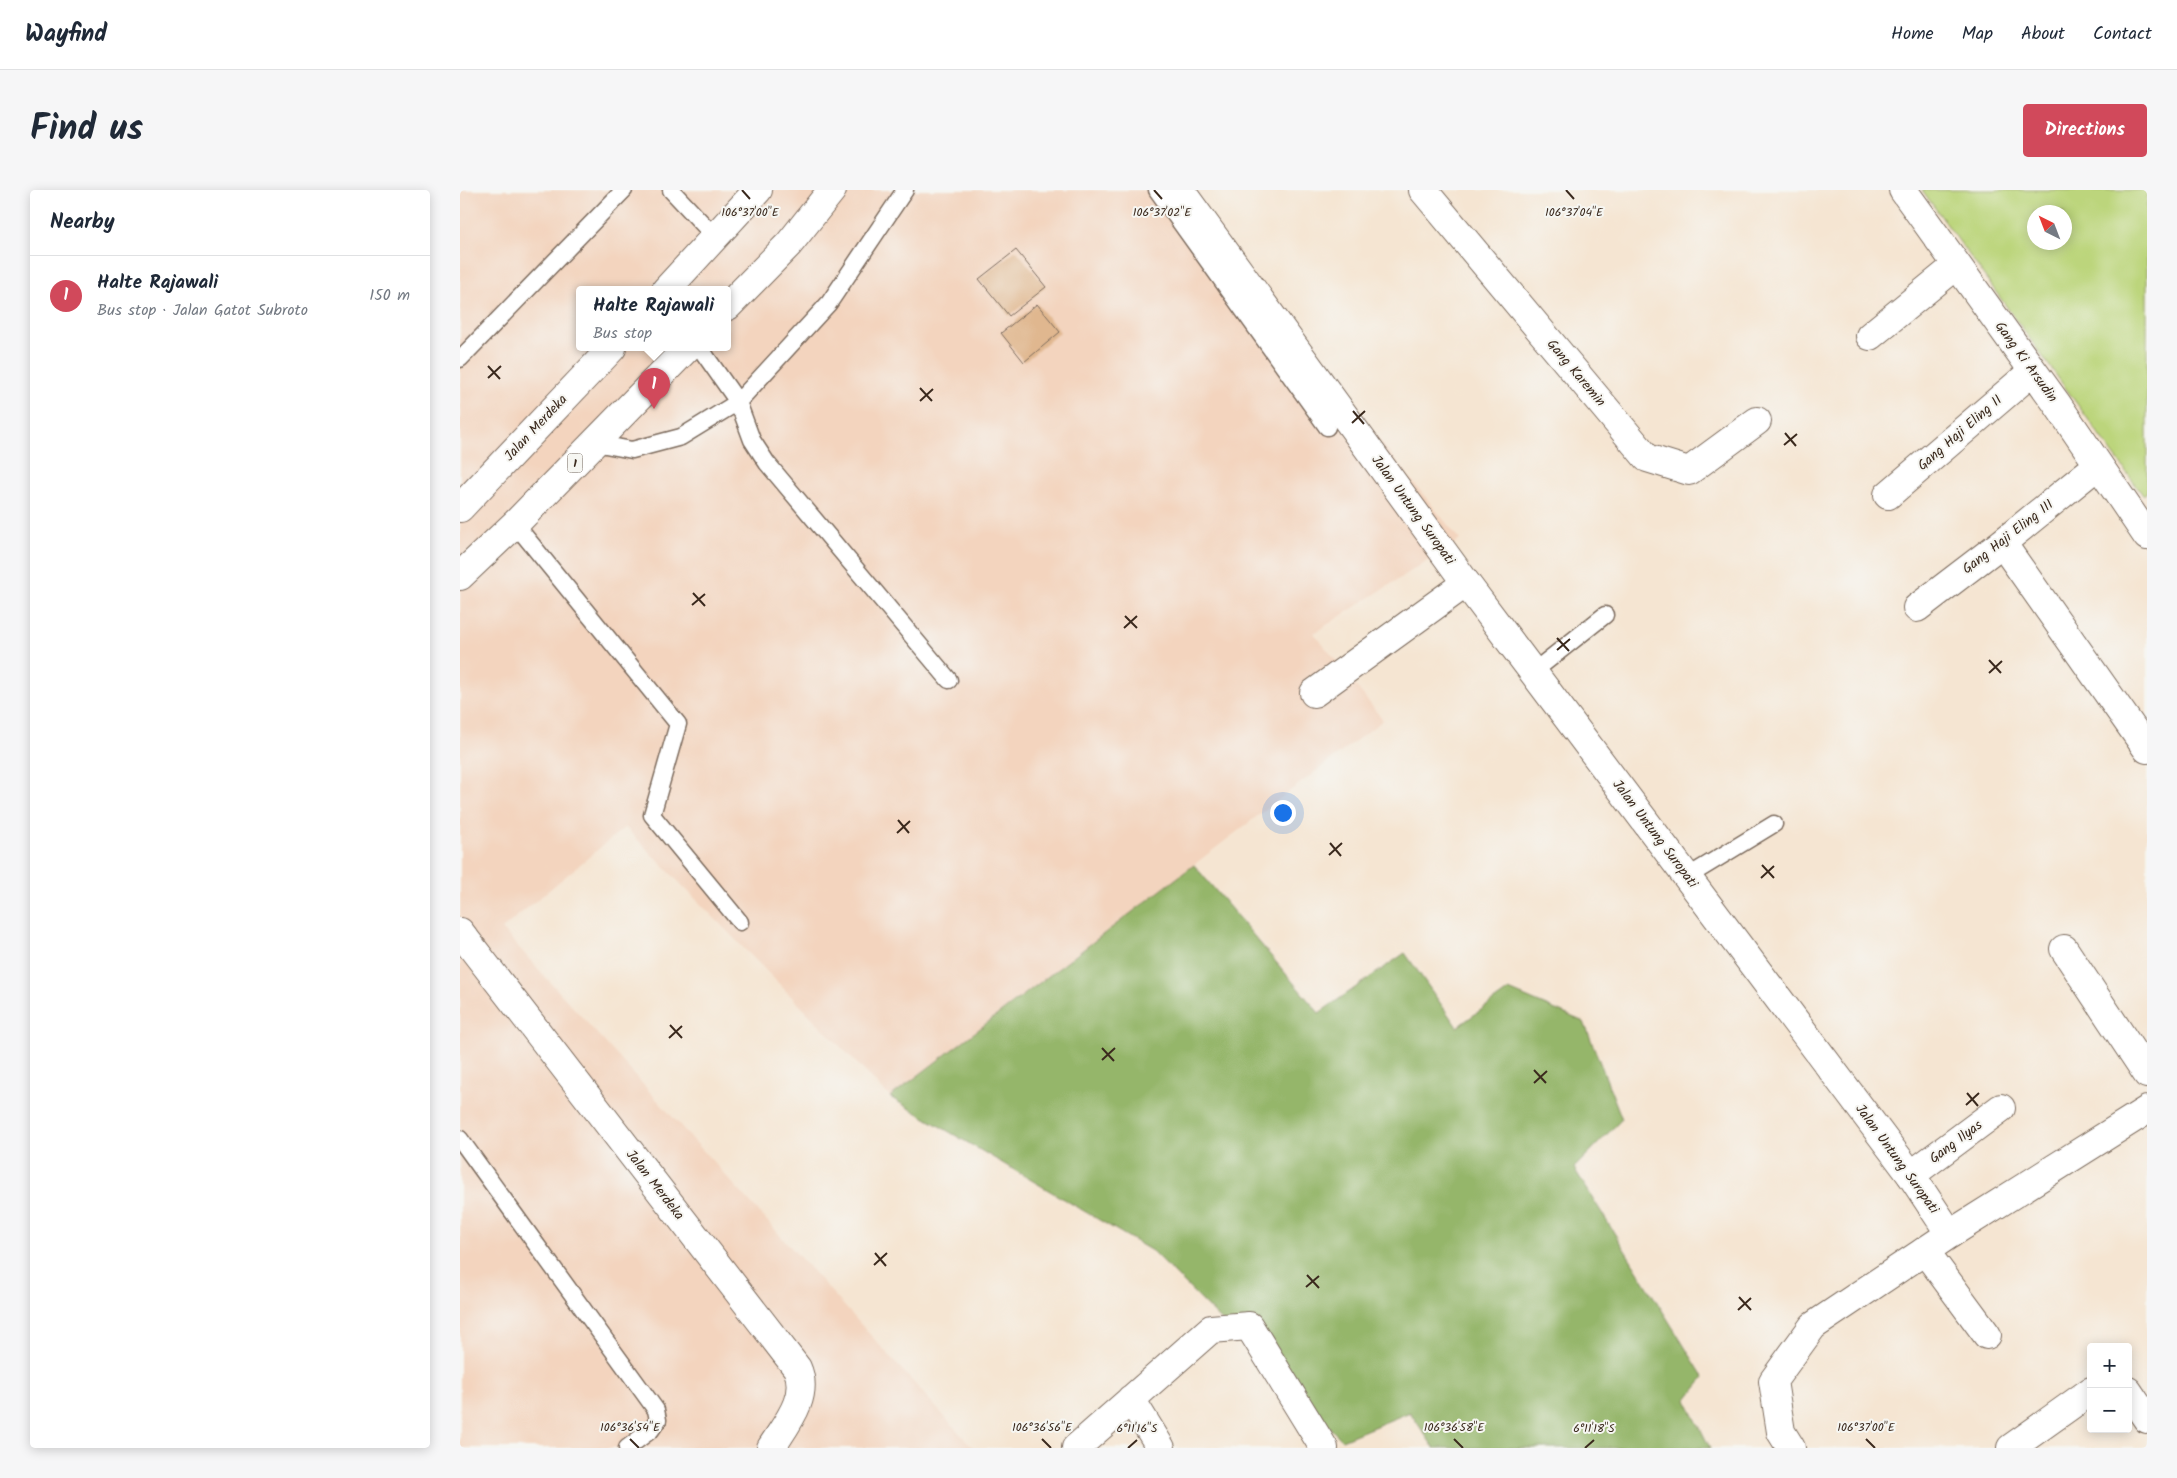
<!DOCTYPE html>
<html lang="en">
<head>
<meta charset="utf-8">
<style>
  body { margin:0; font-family:Kalam,sans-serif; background:#f6f6f7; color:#1f2937 }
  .controls { position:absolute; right:15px; bottom:15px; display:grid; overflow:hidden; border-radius:5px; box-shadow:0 2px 12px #0003 }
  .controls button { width:45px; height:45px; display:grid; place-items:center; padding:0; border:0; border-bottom:1px solid #e0e1e3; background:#fff; color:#1f2937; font:25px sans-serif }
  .compass { position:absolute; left:1567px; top:15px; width:45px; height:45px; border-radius:50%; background:#fff; box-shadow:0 2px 12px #0003; rotate:318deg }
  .you { position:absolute; left:822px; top:622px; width:18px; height:18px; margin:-12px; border:4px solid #fff; border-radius:50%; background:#1a73e8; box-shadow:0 0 0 8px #1a73e833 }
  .badge { display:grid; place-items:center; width:32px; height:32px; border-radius:50%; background:#d1495b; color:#fff; font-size:16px; font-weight:700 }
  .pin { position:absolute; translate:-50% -41px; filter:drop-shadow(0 1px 2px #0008) }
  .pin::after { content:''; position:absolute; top:26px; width:18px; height:15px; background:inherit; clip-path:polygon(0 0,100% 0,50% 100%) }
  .popup { position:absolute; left:116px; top:96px; width:155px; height:65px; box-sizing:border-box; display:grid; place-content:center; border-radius:5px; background:#fff; filter:drop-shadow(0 1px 4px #0005); font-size:16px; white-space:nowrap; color:#747a83 }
  .popup b { font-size:19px; color:#1f2937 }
  .popup::after { content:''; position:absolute; left:50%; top:100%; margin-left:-10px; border:10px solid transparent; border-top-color:#fff }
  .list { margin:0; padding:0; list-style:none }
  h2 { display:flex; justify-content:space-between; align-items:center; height:65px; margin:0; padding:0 20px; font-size:21px }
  h2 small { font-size:16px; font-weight:400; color:#747a83 }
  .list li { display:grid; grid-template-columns:32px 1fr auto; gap:15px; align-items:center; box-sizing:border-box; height:80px; padding:0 20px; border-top:1px solid #e0e1e3 }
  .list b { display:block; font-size:19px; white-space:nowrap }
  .list p { margin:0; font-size:16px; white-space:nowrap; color:#747a83 }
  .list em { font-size:16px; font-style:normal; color:#747a83 }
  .map { position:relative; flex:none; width:1687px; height:1258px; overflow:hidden; border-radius:5px }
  header { display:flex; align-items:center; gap:30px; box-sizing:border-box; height:70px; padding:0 25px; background:#fff; border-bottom:1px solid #e0e1e3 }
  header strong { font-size:24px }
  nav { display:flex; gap:28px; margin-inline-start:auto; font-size:18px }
  .intro { display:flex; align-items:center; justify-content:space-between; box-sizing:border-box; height:120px; padding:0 30px }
  h1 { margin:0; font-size:35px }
  .button { padding:12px 22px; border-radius:5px; background:#d1495b; color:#fff; font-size:18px; font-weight:700 }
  main { display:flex; gap:30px; padding:0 30px }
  aside { flex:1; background:#fff; border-radius:5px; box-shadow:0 2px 12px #0003 }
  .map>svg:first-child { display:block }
  .built { fill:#f3d4be; fill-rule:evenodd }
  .green { fill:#bcd57b; stroke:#7c804c; fill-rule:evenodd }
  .forest { fill:#95b66b; stroke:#687044 }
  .building { fill:#e0b78f }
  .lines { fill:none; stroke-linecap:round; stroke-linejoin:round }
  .lane-casing { stroke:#7c6b5d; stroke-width:19 }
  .street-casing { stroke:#7c6b5d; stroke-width:30 }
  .secondary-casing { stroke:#7c6b5d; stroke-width:30 }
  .primary-casing { stroke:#7c6b5d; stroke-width:30 }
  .highway-casing { stroke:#7c6b5d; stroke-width:30 }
  .lane { stroke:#fff; stroke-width:16 }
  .street { stroke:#fff; stroke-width:28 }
  .secondary { stroke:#fff; stroke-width:28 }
  .primary { stroke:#fff; stroke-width:28 }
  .highway { stroke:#fff; stroke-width:28 }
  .ticks { fill:none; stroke:#3b2a1e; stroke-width:2 }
  .labels { text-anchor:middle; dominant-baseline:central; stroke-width:4; stroke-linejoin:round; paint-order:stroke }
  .shield { fill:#f6f6f2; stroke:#73675e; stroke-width:1 }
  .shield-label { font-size:12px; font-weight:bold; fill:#3b2a1e }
  .street-label { font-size:14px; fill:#3b2a1e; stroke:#f6f6f2 }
  .ticks-label { font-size:12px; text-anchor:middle; fill:#3b2a1e; stroke:#f6f6f2; stroke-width:4; stroke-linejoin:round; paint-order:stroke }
</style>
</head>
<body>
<header>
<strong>Wayfind</strong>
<nav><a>Home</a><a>Map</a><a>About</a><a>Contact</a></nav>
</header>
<div class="intro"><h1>Find us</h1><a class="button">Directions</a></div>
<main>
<aside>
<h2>Nearby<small></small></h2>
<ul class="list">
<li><span class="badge">1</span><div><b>Halte Rajawali</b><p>Bus stop · Jalan Gatot Subroto</p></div><em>150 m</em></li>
</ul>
</aside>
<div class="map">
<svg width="1687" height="1258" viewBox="0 0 1687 1258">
  <rect width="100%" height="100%" fill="#f6f6f2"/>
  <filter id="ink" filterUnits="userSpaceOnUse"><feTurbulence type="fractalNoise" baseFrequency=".02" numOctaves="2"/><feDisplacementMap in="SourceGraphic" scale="10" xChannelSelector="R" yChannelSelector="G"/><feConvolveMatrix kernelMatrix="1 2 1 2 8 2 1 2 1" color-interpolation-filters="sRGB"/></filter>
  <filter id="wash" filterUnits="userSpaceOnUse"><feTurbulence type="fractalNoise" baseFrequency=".0096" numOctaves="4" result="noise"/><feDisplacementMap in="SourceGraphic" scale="20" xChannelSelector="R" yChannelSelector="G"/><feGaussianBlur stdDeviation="1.12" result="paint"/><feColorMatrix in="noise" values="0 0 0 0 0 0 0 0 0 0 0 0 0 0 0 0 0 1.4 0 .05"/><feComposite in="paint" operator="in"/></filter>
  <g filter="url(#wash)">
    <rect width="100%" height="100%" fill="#f5e5d2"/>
    <path class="built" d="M0 0H736L725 10 1000 350 854 443 923 530 430 907 165 637 42 739 513 1258H0ZM120 100H268V158H120Z"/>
    <path class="green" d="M1462 0H1687V302L1683 305ZM1574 22H1604V52H1574Z"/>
    <path class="forest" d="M734 675 859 823 945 763 997 837 1049 800 1124 832 1162 929 1114 978 1244 1188 1226 1210 1250 1258H974L950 1222 882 1250 692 1061 430 907Z"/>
    <g id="blocks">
      <path class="building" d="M556 60 586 97 549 126 519 89Z
        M577 114 600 142 564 172 541 143Z"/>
    </g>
  </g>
  <g filter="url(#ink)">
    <use href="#blocks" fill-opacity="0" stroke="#7c6b5d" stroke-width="1"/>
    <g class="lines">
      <defs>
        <path id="lane" d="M211 0 256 48
          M697 0 867 237
          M240 158 278 212 292 250 307 273 489 490
          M0 169 164 0
          M135 253 172 260 221 247 278 212 369 113 445 0
          M55 334 218 534 192 625 280 732
          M1073 482 1145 425
          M1227 687 1314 634
          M0 949 196 1220 198 1230 191 1240 167 1258"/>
        <path id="street" d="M963 0 1187 268 1229 281 1297 231
          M1443 0 1597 214 1687 346
          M1410 146 1497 75
          M1428 305 1573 181
          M1542 353 1687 559
          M1457 418 1542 353 1638 275
          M854 503 1006 393
          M1604 759 1687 884
          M1451 985 1541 918
          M1490 1044 1687 920
          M1465 1061 1527 1145
          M1668 1201 1687 1229
          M671 1209 701 1258
          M616 1258 751 1139 789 1136 864 1258
          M1551 1258 1631 1201"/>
        <path id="secondary" d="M720 0 1006 393 1451 985 1490 1044 1353 1136 1313 1191 1321 1242 1331 1258"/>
        <path id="primary" d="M0 742 337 1178C350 1207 326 1234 311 1258"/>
        <path id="highway" d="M206 100 298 0
          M268 116 329 54 372 0
          M0 318 152 158
          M0 386 55 334 227 158"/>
      </defs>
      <use href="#lane" class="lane-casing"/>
      <use href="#street" class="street-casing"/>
      <use href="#secondary" class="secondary-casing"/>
      <use href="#primary" class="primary-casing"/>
      <use href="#highway" class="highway-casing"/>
      <use href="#lane" class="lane"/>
      <use href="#street" class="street"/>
      <use href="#secondary" class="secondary"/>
      <use href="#primary" class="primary"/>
      <use href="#highway" class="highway"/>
    </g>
  </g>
  <path class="ticks" d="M282 0 290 9M694 0 702 9M1106 0 1114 9M28 176 40 189M28 188 41 176M460 198 472 211M460 211 473 199M893 221 904 234M892 233 905 221M1325 243 1336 256M1324 255 1337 244M233 403 245 416M232 415 245 404M665 426 677 438M664 438 677 426M1097 448 1109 461M1097 460 1110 449M1529 470 1541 483M1529 483 1542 471M438 630 449 643M437 643 450 631M870 653 881 666M869 665 882 653M1302 675 1314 688M1301 688 1314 676M210 835 222 848M209 848 222 836M642 858 654 871M642 870 655 858M1074 880 1086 893M1074 893 1087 881M1507 903 1518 916M1506 915 1519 903M415 1063 426 1076M414 1075 427 1063M847 1085 859 1098M846 1097 859 1086M1279 1107 1291 1120M1278 1120 1291 1108M170 1249 179 1258M582 1249 591 1258M994 1249 1003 1258M1406 1249 1415 1258M668 1258 677 1250M1125 1258 1134 1250"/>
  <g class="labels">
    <rect class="shield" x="107.5" y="263.5" width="15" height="19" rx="4"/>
    <g class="shield-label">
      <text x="115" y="273">1</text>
    </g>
    <g class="street-label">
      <text transform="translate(1566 172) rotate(54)">Gang Ki Arsudin</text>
      <text transform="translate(1116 183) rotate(50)">Gang Karemin</text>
      <text transform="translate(76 238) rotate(-47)">Jalan Merdeka</text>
      <text transform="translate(1500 243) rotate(-41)">Gang Haji Eling II</text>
      <text transform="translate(953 320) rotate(54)">Jalan Untung Suropati</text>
      <text transform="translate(1548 347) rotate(-38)">Gang Haji Eling III</text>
      <text transform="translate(1195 644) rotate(53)">Jalan Untung Suropati</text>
      <text transform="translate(1496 952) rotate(-37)">Gang Ilyas</text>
      <text transform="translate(1437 969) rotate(54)">Jalan Untung Suropati</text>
      <text transform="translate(195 995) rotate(52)">Jalan Merdeka</text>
    </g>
  </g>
  <g class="ticks-label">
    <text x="290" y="26">106°37'00"E</text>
    <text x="702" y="26">106°37'02"E</text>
    <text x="1114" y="26">106°37'04"E</text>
    <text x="170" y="1241">106°36'54"E</text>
    <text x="582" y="1241">106°36'56"E</text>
    <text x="994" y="1241">106°36'58"E</text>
    <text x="1406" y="1241">106°37'00"E</text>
    <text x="677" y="1242">6°11'16"S</text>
    <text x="1134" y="1242">6°11'18"S</text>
  </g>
</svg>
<div class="controls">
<button>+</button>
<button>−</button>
</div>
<svg class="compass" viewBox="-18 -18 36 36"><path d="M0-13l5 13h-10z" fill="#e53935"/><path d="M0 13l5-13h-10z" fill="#747a83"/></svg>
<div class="you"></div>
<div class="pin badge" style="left:194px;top:219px">1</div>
<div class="popup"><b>Halte Rajawali</b>Bus stop</div>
</div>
</main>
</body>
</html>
